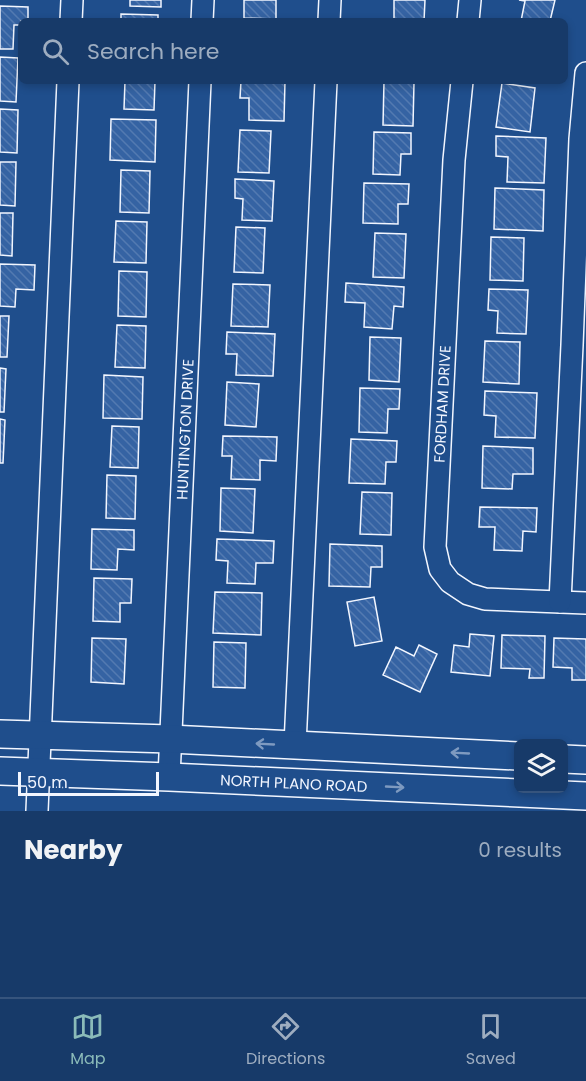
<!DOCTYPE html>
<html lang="en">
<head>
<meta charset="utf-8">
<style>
  body { margin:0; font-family:Poppins,sans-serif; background:#20416f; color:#f1f3f6 }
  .controls { position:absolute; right:18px; bottom:18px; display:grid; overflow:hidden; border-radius:9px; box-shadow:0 3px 9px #0003 }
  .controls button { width:54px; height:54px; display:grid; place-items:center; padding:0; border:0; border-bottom:2px solid #36547d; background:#173a69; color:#f1f3f6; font:30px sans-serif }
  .scale { position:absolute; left:18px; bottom:15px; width:141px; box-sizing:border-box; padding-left:6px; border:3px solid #f2f6ff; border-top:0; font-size:16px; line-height:21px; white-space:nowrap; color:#f2f6ff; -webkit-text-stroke:4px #1f4e8c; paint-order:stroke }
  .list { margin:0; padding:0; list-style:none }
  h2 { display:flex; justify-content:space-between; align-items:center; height:78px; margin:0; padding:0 24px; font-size:26px }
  h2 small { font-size:20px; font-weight:400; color:#9eadc0 }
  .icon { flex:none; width:33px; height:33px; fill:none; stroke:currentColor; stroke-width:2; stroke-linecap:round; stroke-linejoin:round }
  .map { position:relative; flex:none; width:586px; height:811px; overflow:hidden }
  .search { position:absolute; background:#173a69; box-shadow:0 3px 9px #0003; left:18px; right:18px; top:18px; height:66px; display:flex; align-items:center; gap:15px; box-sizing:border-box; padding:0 21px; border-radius:9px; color:#9eadc0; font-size:22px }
  .sheet { height:186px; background:#173a69 }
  nav { display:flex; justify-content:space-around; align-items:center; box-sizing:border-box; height:84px; border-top:2px solid #36547d; background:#173a69; font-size:16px; color:#9eadc0 }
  nav a { display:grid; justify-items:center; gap:3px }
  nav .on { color:#8bbbb9 }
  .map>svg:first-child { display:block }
  .building { fill:url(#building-back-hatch); stroke:#f2f6ff; stroke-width:1.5 }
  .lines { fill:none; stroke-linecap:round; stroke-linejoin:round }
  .minor-casing { stroke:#f2f6ff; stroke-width:24 }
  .major-casing { stroke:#f2f6ff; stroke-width:30 }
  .minor { stroke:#1f4e8c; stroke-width:21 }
  .major { stroke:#1f4e8c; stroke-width:27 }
  .oneway { stroke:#7e9ac0 }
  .labels { text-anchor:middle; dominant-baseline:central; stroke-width:4.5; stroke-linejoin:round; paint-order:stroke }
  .street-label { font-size:15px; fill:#f2f6ff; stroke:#1f4e8c }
</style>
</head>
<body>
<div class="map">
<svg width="586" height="811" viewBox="0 0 586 811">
  <defs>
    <pattern id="building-back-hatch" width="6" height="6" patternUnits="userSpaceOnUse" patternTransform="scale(1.5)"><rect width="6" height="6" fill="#3563a3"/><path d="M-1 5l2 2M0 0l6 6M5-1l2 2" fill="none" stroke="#537ab1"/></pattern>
  </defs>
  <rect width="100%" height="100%" fill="#1f4e8c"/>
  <path class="building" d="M130 0H161V7L130 6Z
    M244 0H276V19L244 18Z
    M394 0H425L424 21 394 20Z
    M519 0H555L550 21H521L525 1Z
    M0 6 28 7V21H21V25H14L13 49H0Z
    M121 14 158 15V21H121Z
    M0 57 18 58 16 102 0 101Z
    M125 81H155L154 110 124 109Z
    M241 81H285L284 121 249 120V98H240Z
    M384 81 414 82 413 126 383 125Z
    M502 83 535 88 530 132 496 127Z
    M0 109 18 110 17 153 0 152Z
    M111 119 156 120 155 162 110 160Z
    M240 130 271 131 269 173 238 172Z
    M374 132 411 133V154H401L400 175 373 174Z
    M496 136 546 138 544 183 507 182 508 157 496 156Z
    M0 162H16L15 206 0 205Z
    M121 170 150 171 149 213 120 212Z
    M235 179 274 181 272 221 242 220 243 199 235 198Z
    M364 183 409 184 408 204H398V224L363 223Z
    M495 188 544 190 543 231 494 229Z
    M0 213H13L12 256 0 255Z
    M116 221 147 222 146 263 114 262Z
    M236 227 265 228 263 273 234 272Z
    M375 233 406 234 404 278 373 277Z
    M491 237 524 238 523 281 490 280Z
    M0 264 35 265 34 290 16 289 15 307 0 306Z
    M119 271 147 272 146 317 118 316Z
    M346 283 404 287 403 307 394 306 392 329 364 327 365 303 345 302Z
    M233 284 270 285 268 327 231 326Z
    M489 289 528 290 526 334 497 333 498 311 488 310Z
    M0 316H9L7 357H0Z
    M117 325 146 326 145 368 115 367Z
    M227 332 275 334 273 376 236 375 237 354H226Z
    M370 337 401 338 399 382 369 380Z
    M485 341 520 342 519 384 483 382Z
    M0 368 6 369 4 412H0Z
    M104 375 143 377 142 419 103 418Z
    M227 382 259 384 256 427 225 425Z
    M360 388 400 389 399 409H388L387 433 359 432Z
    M485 391 537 393 535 438 495 437 496 416 484 415Z
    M0 419 5 420 3 463H0Z
    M112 426 139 427 138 468 110 467Z
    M223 436 277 437 276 461 260 460V480L231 479 232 456H222Z
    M351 439 397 441 396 462H386L385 484 349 483Z
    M483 446 533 448V474H513L512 489 482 488Z
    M107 475 136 476 135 519 106 518Z
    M221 488 255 489 253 533 220 531Z
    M362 492 392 493 391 535 360 534Z
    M480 507 537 508 536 532 523 531 522 551 494 550 495 527H479Z
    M92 529 134 530V550L118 549 117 570 91 569Z
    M217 539 274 541 273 563H256L255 584 227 583 228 561 216 560Z
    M330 544 382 546V567H371L370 587 329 586Z
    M94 578 132 579 131 603H120V622L93 621Z
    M215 592 262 593 261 635 213 633Z
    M374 597 382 641 355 646 347 602Z
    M470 634 494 636 490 676 451 672 454 645 469 647Z
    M502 635 545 636 544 678H529L530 669 501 668Z
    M92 638 126 639 124 684 91 682Z
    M554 638 586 639V680H572V668L553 667Z
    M214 642 246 643 245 688 213 687Z
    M419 645 437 654 420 692 383 675 396 647 414 656Z"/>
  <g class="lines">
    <defs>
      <g id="minor">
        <path d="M71 21 72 0"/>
        <path d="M202 21 203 0"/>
        <path d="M329 21 330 0"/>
        <path d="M468 21 470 0"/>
        <path d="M462 81 454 160 435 547 440 569 450 582 468 594 485 599 586 603"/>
        <path d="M560 602 572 345 580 139 586 73"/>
        <path d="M295 745 326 81"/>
        <path id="s1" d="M169 777 200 81"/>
        <path d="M37 811 68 81"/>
      </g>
      <g id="major">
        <path d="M0 734 170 739 518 756"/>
        <path d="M564 759 586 760"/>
        <path id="s2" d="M0 771 169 777 586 796"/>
      </g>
    </defs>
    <use href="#minor" class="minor-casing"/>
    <use href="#major" class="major-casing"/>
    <use href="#minor" class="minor"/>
    <use href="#major" class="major"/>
  </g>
  <defs><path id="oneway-shaft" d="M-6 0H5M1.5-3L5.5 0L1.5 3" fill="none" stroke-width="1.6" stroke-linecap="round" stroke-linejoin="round" transform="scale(1.5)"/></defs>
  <g class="oneway">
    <use href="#oneway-shaft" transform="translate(265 744) rotate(-177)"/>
    <use href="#oneway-shaft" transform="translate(460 753) rotate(-177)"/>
    <use href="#oneway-shaft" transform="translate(395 787) rotate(3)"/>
  </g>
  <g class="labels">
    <g class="street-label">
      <text transform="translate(442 404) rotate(-87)">FORDHAM DRIVE</text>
      <text stroke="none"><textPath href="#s1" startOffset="348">HUNTINGTON DRIVE</textPath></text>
      <text stroke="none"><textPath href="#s2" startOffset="294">NORTH PLANO ROAD</textPath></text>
    </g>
  </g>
</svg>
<div class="controls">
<button><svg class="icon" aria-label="layers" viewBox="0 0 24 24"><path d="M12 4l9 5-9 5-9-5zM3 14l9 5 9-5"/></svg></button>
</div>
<div class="scale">50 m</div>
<div class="search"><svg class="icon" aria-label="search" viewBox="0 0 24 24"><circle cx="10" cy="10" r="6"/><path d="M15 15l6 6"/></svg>Search here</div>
</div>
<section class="sheet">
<h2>Nearby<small>0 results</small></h2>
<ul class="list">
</ul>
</section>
<nav>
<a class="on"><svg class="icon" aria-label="map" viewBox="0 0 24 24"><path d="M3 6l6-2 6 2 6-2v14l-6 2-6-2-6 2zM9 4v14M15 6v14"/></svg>Map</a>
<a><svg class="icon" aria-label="directions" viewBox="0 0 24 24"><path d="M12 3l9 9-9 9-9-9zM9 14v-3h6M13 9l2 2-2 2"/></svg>Directions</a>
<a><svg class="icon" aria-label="saved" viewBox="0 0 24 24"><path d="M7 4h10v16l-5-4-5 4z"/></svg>Saved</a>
</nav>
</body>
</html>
